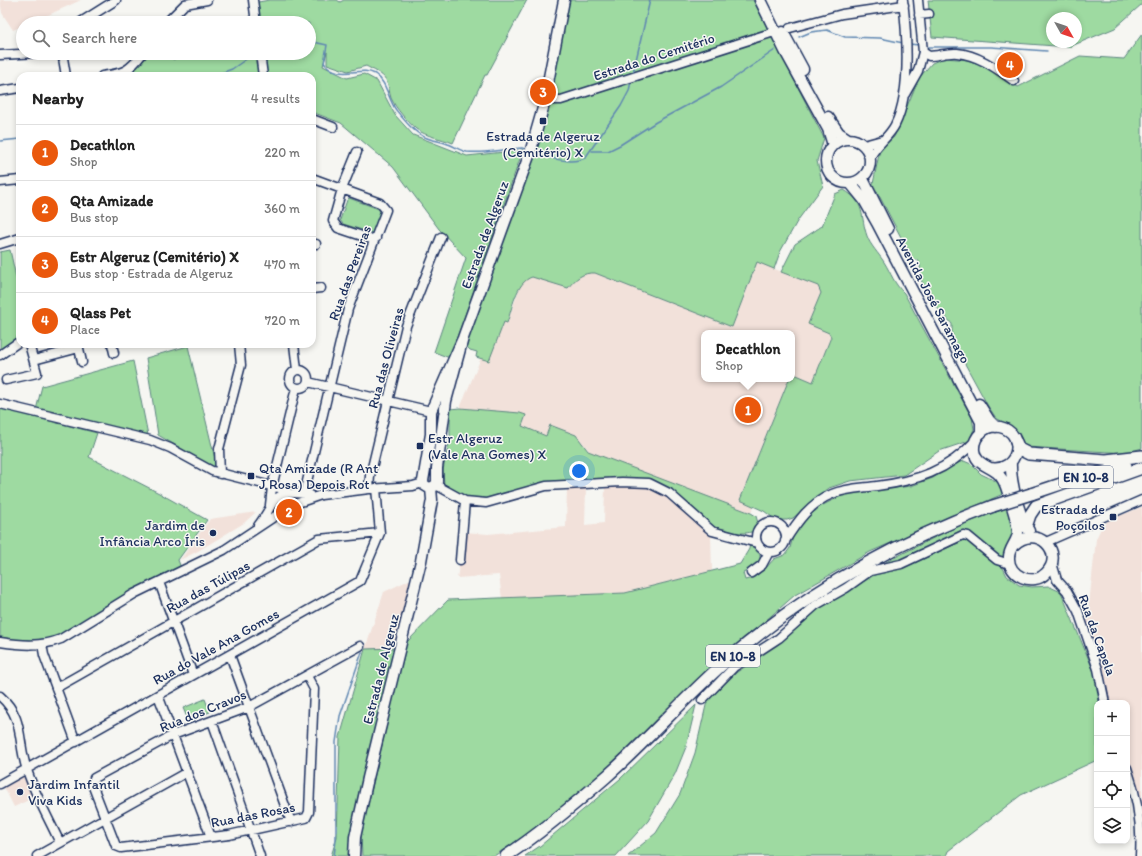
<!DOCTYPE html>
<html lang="en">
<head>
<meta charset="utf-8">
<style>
  body { margin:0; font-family:Itim,sans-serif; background:#f2f2f2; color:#222 }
  .controls { position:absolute; right:12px; bottom:12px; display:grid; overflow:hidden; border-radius:8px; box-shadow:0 2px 6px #0003 }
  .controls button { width:36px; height:36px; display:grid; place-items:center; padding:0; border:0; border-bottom:1px solid #e0e0e0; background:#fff; color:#222; font:20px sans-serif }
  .compass { position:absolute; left:1046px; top:12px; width:36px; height:36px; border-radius:50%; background:#fff; box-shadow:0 2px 6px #0003; rotate:130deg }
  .you { position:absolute; left:579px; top:471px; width:14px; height:14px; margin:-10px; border:3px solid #fff; border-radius:50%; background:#1a73e8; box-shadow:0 0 0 6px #1a73e833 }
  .badge { display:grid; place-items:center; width:26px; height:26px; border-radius:50%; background:#ea580c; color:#fff; font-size:13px; font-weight:700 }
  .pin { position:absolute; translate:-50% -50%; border:2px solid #fff; box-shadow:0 1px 4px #0006 }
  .popup { position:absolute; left:701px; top:330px; width:94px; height:52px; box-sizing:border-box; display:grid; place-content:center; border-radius:8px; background:#fff; filter:drop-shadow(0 1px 3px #0005); font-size:13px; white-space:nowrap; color:#767676 }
  .popup b { font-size:15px; color:#222 }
  .popup::after { content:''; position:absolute; left:50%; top:100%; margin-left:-8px; border:8px solid transparent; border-top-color:#fff }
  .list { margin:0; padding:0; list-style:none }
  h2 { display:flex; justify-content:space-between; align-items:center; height:52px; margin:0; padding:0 16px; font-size:17px }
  h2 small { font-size:13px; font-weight:400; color:#767676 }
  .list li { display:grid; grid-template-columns:26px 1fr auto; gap:12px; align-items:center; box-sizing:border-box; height:56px; padding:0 16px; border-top:1px solid #e0e0e0 }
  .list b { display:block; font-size:15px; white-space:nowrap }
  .list p { margin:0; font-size:13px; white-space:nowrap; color:#767676 }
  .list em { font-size:13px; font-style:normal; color:#767676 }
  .icon { flex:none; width:22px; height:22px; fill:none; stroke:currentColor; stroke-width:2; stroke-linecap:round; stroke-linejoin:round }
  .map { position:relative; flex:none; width:1142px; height:856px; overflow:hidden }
  .search { position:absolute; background:#fff; box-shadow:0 2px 6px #0003; left:16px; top:16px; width:300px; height:44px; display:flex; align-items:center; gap:10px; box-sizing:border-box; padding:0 14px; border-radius:22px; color:#767676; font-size:15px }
  .panel { position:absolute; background:#fff; box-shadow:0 2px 6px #0003; left:16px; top:72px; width:300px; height:276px; border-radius:12px }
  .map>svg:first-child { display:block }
  .built { fill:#f2e1da }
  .green { fill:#9edaa1; stroke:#5c8480; fill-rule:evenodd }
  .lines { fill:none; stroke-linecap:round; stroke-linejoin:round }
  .stream { stroke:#5f87b2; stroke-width:1.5 }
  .minor-casing { stroke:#1b2f5e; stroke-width:11 }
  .major-casing { stroke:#1b2f5e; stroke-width:13 }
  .highway-casing { stroke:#1b2f5e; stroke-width:14 }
  .minor { stroke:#f6f6f2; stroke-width:8 }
  .major { stroke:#f6f6f2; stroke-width:10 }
  .highway { stroke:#f6f6f2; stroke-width:11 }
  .highway-bridge-casing { stroke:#1b2f5e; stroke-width:14; stroke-linecap:butt }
  .highway-bridge { stroke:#f6f6f2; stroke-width:11 }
  .poi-dot { fill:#1b2f5e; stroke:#f6f6f2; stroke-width:1.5 }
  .labels { text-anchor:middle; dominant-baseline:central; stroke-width:3; stroke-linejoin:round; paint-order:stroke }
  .shield { fill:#f6f6f2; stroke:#5d6b8a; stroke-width:1 }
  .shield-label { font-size:13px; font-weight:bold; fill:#1b2f5e }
  .street-label { font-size:14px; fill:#1b2f5e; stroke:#f6f6f2 }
  .poi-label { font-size:14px; fill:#1b2f5e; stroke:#f6f6f2; text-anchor:start }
</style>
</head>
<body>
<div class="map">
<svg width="1142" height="856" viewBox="0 0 1142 856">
  <rect width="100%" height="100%" fill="#f6f6f2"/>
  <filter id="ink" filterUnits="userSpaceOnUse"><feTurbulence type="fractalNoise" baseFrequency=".025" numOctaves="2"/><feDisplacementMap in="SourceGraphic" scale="8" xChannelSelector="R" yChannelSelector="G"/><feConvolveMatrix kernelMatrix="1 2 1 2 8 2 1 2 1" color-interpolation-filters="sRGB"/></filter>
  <g filter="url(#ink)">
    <path class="built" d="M0 0H81L33 22 23 23V26L13 30 2 13Z
      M757 262 818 286 821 289 831 337 813 382 792 373V333H704V379H789L740 500 754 506 751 513 591 453 576 435 550 425 546 436 522 426 526 415 460 408 481 358 489 360 504 322 507 323 521 284 526 279 536 277 568 288 574 280 581 276 589 273H595L732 327Z
      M642 484 665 493 664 495 711 535 712 571 625 593 502 599 499 575 457 578 465 532 488 534 566 527 567 488 586 487 585 525 604 523 605 486Z
      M1142 507V811L1127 759V703H1117V701L1109 703 1104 671 1087 623 1096 539 1101 528 1109 520Z
      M256 512 244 523 198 551 180 560 210 519Z
      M411 579 395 648 365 649 384 592Z
      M24 776 28 778 35 797 14 807 4 787Z"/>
    <path class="green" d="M269 0H337L340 2 344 0H527L487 75H485L453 143C441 138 427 137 416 129 407 121 396 109 391 98 389 92 389 85 386 80 382 73 373 70 366 66L348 71 327 64V52L323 66 347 78 364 74 377 81 395 115 413 135 429 141 467 156 523 150 450 358 434 352 466 258 439 229 393 167 341 123 312 112V76H102L121 73 145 53H166L174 60 179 53H309V23H256L253 3Z
      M565 0H753L824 138 817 161 823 186 798 220 780 252 774 269 757 262 732 327 595 273C583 272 575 279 568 288L532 277C516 282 512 309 507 323L504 322 489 361 476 357 477 352 470 350 466 346 533 154Z
      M928 0H1142V4L1115 28 1069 47 932 37ZM1052 18H1076V42H1052Z
      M1142 34V448L1126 453 1026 447 1015 429 996 418 988 406 952 340V324L935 305 921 280 920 265 918 260H913L873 184 880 149 894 137 919 78 932 63 944 58 970 60 979 63 1018 87 1080 56 1124 59Z
      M844 190C866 203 860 216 867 236 870 245 879 254 884 262 891 273 894 284 904 293L972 418 974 429 969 441 939 451 904 475 850 481 829 488 793 518 787 520H776L764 511 740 500 789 379H792V373L813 382 831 337 829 333 808 324 821 293 818 286 781 272 795 244 822 226 835 194Z
      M349 198 379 209 380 214 372 233 343 224 340 220 347 200Z
      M10 250 20 295V338L0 351V252Z
      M188 346 217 467 216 469 158 435 146 358Z
      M133 361 148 435 36 410 42 386Z
      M0 408 97 433 89 457 159 493 207 520 178 560 181 568 63 634C39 642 25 642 0 637Z
      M460 408 520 413 526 415 522 426 546 436 550 425 576 435 588 451 751 513 756 516 759 527C754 532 749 533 743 533 707 535 694 506 669 488 661 483 654 481 646 479L539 483 493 499H482L465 497 444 484 443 470 450 439V409Z
      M964 461 971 464 981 474 998 482 1003 494 870 552 795 595 741 642 640 736 599 777 541 825 494 856H362L361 834 406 643 448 600 625 593 740 564 749 549 750 544C769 556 758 566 743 573L745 580 753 578 765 569 774 559 785 555 790 548 793 537 801 523 821 506 845 494 911 486 933 478 952 465Z
      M1007 508C1009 518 1015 531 1011 541 1008 548 1004 552 1003 559 989 552 980 539 966 532L893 564 878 566 953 528Z
      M965 540 1003 568 1007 576 1019 585 1032 587 1048 586 1061 592 1096 677 1099 703H1097V760L1021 795 948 851 946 856H628L656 833 680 794 695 753 707 701 737 672 779 644 817 610 874 575 901 569Z
      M395 648 349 845 350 856H331L337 837 340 737 365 649Z
      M205 699 210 712 188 720 183 708Z
      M696 705 686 747 675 774 648 821 616 856H525L540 846 620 779Z"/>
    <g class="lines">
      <path class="stream" d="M799 37 811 32 827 30 845 37 880 38 903 43
        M309 41 327 45 324 63C340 82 360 65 375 74 387 82 388 99 396 110 404 120 415 134 427 138 434 141 441 141 448 144 454 146 461 151 467 152 485 154 505 149 522 148L527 150
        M909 44 919 45
        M927 47H991L1047 51
        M633 73 650 0
        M213 76 232 69 255 53
        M0 141 20 139
        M592 151H608L620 145 656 122 721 87 775 50
        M535 152C550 158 570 165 585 158L621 106 629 91 631 81
        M334 856 336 840V742L340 716 362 652"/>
      <defs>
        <path id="minor" d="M253 0 256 23
          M919 15 929 14
          M81 22 116 0
          M166 23 185 4 207 0
          M790 28 842 14 904 5
          M923 52 929 56C938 56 947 52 957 53 979 55 997 69 1014 81
          M57 53 63 58 66 76
          M260 53 263 76
          M0 55 39 53
          M102 76C125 73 129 71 143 53
          M0 91 20 88
          M905 94 918 71 923 52 918 0
          M545 100H561L771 33
          M312 119 333 127
          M864 145 882 140
          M357 152 342 189 333 221 338 228 371 239 376 238
          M871 156C877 144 889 137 895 125 911 93 907 35 903 0
          M0 182 20 180
          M0 244 20 238
          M312 244H316
          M312 289 321 288
          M78 344 82 362
          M112 344 114 353
          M294 344 297 370
          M0 355 20 341
          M34 360 79 348
          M290 379a9 9 0 1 1 18 0a9 9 0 1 1-18 0Z
          M6 380 37 373 29 344
          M308 382 431 411
          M0 404 150 440 170 448 212 471 283 489 289 493
          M220 474 219 449 241 365 239 344
          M436 485 465 501 486 503 546 486 622 482 649 483 669 493 712 531 757 543
          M369 489 370 476 406 326 441 237
          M304 494 348 309 386 210 380 203 312 178
          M270 505 272 487 296 388
          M756 537a15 15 0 1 1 30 0a15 15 0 1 1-30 0Z
          M258 526C278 499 270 490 309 494
          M785 541C797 522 810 503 832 494 846 488 862 488 877 486 916 481 948 471 975 441
          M1046 542 1142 500
          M460 560 465 501
          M1052 563 1057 580 1067 591 1078 611 1098 669 1105 703
          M751 573 762 565 769 552
          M159 582 193 675
          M0 642C21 645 41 647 61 639L134 594 224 550 292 505 321 495 369 489 413 486 423 483
          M42 644 44 655 76 742
          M230 655 291 822
          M307 676 314 689 309 812 306 818 229 835 121 848 116 846 92 784 94 778 173 735 249 707 360 646
          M56 688 319 539 380 533
          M158 695 211 837
          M0 696C25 718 17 741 27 770 35 795 49 819 60 843
          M702 700 734 667 779 638 816 605 846 588 870 571 901 564 963 535 968 536 997 560 1010 564
          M212 721 260 856
          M1127 768C1137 796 1142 826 1140 856
          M0 784 360 581 380 533 376 488
          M37 856 187 772"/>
        <path id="major" d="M760 0 785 51 828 129 833 145
          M783 32 803 69
          M828 117 839 133 848 139
          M826 161a22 22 0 1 1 44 0a22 22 0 1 1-44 0Z
          M863 179 888 229
          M851 184 864 200 877 223 981 422V433
          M463 338 446 401 437 468V482L435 486 429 488 424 485 423 481 431 434V411L463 338 530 153 543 108 564 0
          M979 404 989 420 996 427
          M1011 462C1010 481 1019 515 1029 531
          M990 468C1019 473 1027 433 1000 427 986 424 973 436 974 450 975 464 987 465 996 472 1003 477 1006 486 1008 493 1011 505 1017 519 1018 532 1018 541 1009 548 1009 557 1008 576 1033 587 1046 573 1066 553 1037 523 1014 545
          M354 856 355 837 368 778 421 561 432 500 431 488"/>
        <path id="highway" d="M1016 442 1019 449 1029 454 1106 460 1142 456
          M1031 494 1073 480 1126 466
          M1026 527 1030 515 1036 506 1142 468
          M506 856C541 833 574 805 606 777 647 741 683 699 724 663 803 594 895 542 993 506"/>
      </defs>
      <use href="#minor" class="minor-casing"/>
      <use href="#major" class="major-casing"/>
      <use href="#highway" class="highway-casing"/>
      <use href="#minor" class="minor"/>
      <use href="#major" class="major"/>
      <use href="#highway" class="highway"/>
      <defs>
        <path id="highway-bridge" d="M993 506 1031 494"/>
      </defs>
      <use href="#highway-bridge" class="highway-bridge-casing"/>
      <use href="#highway-bridge" class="highway-bridge"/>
    </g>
  </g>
  <g class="poi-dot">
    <rect x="539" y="117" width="8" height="8" rx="2"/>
    <rect x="416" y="442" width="8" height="8" rx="2"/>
    <rect x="247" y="472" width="8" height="8" rx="2"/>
    <rect x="1109" y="513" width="8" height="8" rx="2"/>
    <circle cx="213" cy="533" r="4"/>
    <circle cx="20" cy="792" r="4"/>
  </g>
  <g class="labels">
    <g class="shield">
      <rect x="1059" y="466" width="54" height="22" rx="3"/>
      <rect x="706" y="645" width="54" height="22" rx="3"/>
    </g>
    <g class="shield-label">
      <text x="1086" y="477">EN 10-8</text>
      <text x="733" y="656">EN 10-8</text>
    </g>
    <g class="street-label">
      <text transform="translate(654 57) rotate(-18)">Estrada do Cemitério</text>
      <text transform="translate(485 235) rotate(-70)">Estrada de Algeruz</text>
      <text transform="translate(350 273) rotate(-70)">Rua das Pereiras</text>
      <text transform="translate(933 300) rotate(62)">Avenida José Saramago</text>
      <text transform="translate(386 358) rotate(-75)">Rua das Oliveiras</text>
      <text transform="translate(208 587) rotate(-29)">Rua das Túlipas</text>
      <text transform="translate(1097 635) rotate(70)">Rua da Capela</text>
      <text transform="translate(216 647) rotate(-29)">Rua do Vale Ana Gomes</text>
      <text transform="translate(381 669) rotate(-76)">Estrada de Algeruz</text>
      <text transform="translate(203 711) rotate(-22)">Rua dos Cravos</text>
      <text transform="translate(253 815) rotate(-11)">Rua das Rosas</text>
    </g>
    <g class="poi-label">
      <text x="543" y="136" text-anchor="middle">Estrada de Algeruz<tspan x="543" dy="16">(Cemitério) X</tspan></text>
      <text x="428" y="438">Estr Algeruz<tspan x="428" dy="16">(Vale Ana Gomes) X</tspan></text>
      <text x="259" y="468">Qta Amizade (R Ant<tspan x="259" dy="16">J Rosa) Depois Rot</tspan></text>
      <text x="1105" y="509" text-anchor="end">Estrada de<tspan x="1105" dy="16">Poçoilos</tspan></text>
      <text x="205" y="525" text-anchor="end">Jardim de<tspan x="205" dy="16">Infância Arco Íris</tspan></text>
      <text x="28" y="784">Jardim Infantil<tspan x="28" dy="16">Viva Kids</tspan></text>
    </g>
  </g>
</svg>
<div class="controls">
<button>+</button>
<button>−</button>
<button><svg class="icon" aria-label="locate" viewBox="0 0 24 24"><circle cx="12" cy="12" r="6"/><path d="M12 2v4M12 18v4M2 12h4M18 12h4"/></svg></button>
<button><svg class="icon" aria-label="layers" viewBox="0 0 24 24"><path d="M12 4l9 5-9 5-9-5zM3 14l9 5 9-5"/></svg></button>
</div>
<svg class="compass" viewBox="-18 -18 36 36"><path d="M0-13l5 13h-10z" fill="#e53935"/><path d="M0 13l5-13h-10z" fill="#767676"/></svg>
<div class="you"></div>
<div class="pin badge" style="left:748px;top:410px">1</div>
<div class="popup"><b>Decathlon</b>Shop</div>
<div class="pin badge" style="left:289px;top:512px">2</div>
<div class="pin badge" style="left:543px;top:92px">3</div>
<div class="pin badge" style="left:1010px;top:65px">4</div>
<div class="search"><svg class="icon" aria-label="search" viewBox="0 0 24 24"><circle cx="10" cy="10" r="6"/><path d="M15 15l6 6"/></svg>Search here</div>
<section class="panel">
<h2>Nearby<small>4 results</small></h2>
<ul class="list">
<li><span class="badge">1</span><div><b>Decathlon</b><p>Shop</p></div><em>220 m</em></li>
<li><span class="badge">2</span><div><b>Qta Amizade</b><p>Bus stop</p></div><em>360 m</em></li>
<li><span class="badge">3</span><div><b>Estr Algeruz (Cemitério) X</b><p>Bus stop · Estrada de Algeruz</p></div><em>470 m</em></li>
<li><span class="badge">4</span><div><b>Qlass Pet</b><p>Place</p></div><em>720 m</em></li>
</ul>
</section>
</div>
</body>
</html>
